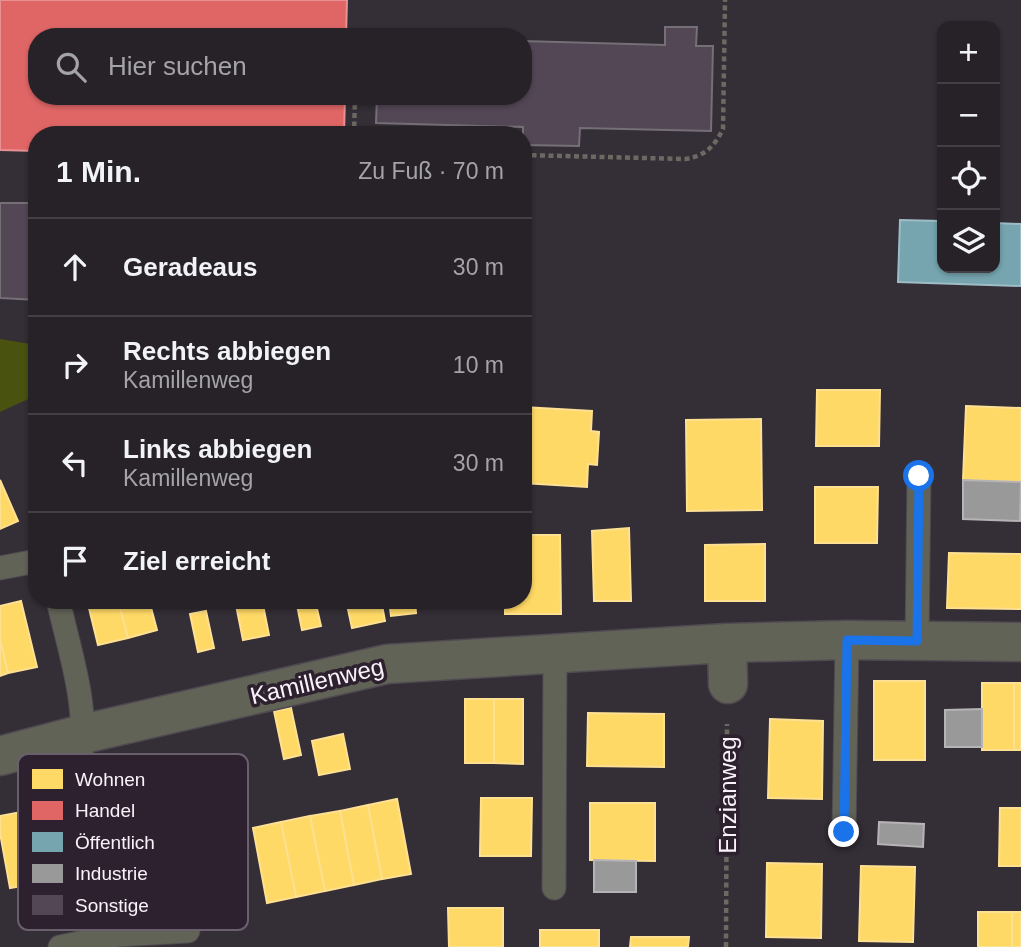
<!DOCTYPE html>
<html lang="de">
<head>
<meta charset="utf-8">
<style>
  body { margin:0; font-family:Arial,sans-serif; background:#332f34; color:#f1f3f6 }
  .controls { position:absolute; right:21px; top:21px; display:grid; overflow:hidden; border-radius:14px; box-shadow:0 2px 5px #0004 }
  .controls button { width:63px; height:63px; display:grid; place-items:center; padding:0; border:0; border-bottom:2px solid #433f45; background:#272228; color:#f1f3f6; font:35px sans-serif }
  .stop { position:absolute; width:21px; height:21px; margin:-16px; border:5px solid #1a73e8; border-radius:50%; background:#fff }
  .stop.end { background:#1a73e8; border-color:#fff; box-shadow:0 2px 7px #0008 }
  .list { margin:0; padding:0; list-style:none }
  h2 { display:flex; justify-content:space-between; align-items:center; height:91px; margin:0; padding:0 28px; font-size:30px }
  h2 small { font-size:23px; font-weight:400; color:#a4a4a8 }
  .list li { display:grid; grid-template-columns:46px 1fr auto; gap:21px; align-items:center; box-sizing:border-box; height:98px; padding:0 28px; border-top:2px solid #433f45 }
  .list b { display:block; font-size:26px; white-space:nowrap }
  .list p { margin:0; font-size:23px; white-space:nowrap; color:#a4a4a8 }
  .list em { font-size:23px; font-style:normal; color:#a4a4a8 }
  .icon { flex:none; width:38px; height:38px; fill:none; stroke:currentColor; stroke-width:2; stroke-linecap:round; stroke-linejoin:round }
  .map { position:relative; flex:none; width:1021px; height:947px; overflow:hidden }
  .search { position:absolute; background:#272228; box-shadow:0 2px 5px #0004; left:28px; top:28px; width:504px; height:77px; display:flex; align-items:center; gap:18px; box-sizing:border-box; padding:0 24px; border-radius:28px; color:#a4a4a8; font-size:26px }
  .panel { position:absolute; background:#272228; box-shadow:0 2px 5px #0004; left:28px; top:126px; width:504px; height:483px; border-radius:28px }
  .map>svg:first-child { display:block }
  .green { fill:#49520f }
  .homes { fill:#ffd966; stroke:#fee093; stroke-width:2 }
  .shops { fill:#e06666; stroke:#e89093; stroke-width:2 }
  .public { fill:#76a5af; stroke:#9ebcc6; stroke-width:2 }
  .industry { fill:#999; stroke:#b6b3b6; stroke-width:2 }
  .building { fill:#534756; stroke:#756f76; stroke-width:2 }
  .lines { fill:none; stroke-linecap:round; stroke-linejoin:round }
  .lane-casing { stroke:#4f4a51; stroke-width:25 }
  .street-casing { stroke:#4f4a51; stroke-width:41 }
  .path { stroke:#6a6a62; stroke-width:4.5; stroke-dasharray:5 3.5; stroke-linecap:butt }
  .lane { stroke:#626357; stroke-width:23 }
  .street { stroke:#626357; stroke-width:38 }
  .route { stroke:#1a73e8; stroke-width:9 }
  .labels { text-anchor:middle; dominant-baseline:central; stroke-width:7; stroke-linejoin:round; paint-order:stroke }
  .street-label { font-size:24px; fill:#faf1fb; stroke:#2d202f }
  .key { fill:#2d202f; stroke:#6a5f6c; stroke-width:2 }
  .key-label { font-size:19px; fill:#faf1fb }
</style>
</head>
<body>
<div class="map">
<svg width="1021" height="947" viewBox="0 0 1021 947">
  <rect width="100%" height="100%" fill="#342e36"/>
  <path class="green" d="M0 339 37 345V395L0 412Z"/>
  <path class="homes" d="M817 390H880L879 446H816Z
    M966 406 1021 408V482L963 480Z
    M523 407 592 411 591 431 599 432 597 465 588 464 587 487 523 483Z
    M761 419 762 510 687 511 686 420Z
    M0 480 18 521 0 529Z
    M815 487H878L877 543H815Z
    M629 528 631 601H594L592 531Z
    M523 535H560L561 614H505V600H523Z
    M765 544V601H705V545Z
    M949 553 1021 554V609L947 608Z
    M87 600H118L128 638 98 645Z
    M118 600H149L157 630 128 638Z
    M235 600H262L269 635 243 640Z
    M296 600H315L321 626 302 630Z
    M346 600H381L385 621 352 628Z
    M389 600H415L416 613 391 616Z
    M421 600H438V606L421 608Z
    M21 601 37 667 8 673 0 639V606Z
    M206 611 214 648 198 652 190 614Z
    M0 639 8 673 0 676Z
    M874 681H925V760H874Z
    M982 683H1014V750H982Z
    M1014 683H1021V750H1014Z
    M465 699H494V763H465Z
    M494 699H523V764L494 763Z
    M291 708 301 755 284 759 274 711Z
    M588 713 664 714V767L587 766Z
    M770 719 823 721 822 799 768 798Z
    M343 734 350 769 319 775 312 741Z
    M481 798H532L531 856H480Z
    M397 799 411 874 382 879 368 805Z
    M590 803H655V861L590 860Z
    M368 805 382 879 354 885 340 811Z
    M1000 808H1021V866H999Z
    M27 811 39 883 10 888 0 833V816Z
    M340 811 354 885 325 891 310 816Z
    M310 816 325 891 296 897 281 822Z
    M281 822 296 897 267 903 253 828Z
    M767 863 822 864 821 938 766 937Z
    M861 866 915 867 913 942 859 941Z
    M448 908H503V947H449Z
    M978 912H1012V947H978Z
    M1012 912H1021V947H1012Z
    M540 930H599V947H540Z
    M631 937H689L688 947H630Z"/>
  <path class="shops" d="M0 0H347L346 37H37V96H345L344 135H37V151L0 150Z"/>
  <path class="public" d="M900 220 942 221V268H995V223L1021 224V286L898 282Z"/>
  <path class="industry" d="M963 480 1021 482 1020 521 963 519Z
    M982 709V747H945V710Z
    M879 822 924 824 923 847 878 844Z
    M594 860 636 861V892H594Z"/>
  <path class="building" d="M665 27H697L696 46H713L711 131 580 128 579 146 523 145V127L376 123 377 96H523V41L665 45Z
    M0 203H37V300L0 298Z"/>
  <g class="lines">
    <defs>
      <path id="lane" d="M0 568 37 561
        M58 600C69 649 88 704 81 753L118 935
        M917 641 919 476
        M844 832 847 640
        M554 888 555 653
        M60 947 118 935 188 931"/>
      <path id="street" d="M727 643 728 684
        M0 756 83 734 387 664 727 643 847 640 1021 642"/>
    </defs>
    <use href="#lane" class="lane-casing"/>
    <use href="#street" class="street-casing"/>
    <path class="path" d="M354 135 355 96
      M523 155 685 159C705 156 714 147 723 129L725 0
      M726 947 727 724"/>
    <use href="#lane" class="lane"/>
    <use href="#street" class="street"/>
  </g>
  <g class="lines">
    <path class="route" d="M844 832 847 640 917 641 919 476"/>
  </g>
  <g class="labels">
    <g class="street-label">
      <text transform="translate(317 681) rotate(-13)">Kamillenweg</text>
      <text transform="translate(727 795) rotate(-90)">Enzianweg</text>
    </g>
  </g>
  <rect x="18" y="754" width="230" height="176" rx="10" class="key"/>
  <rect x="32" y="769" width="31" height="20" fill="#ffd966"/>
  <rect x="32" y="801" width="31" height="19" fill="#e06666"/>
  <rect x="32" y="832" width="31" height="20" fill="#76a5af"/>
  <rect x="32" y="864" width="31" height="19" fill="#999"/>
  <rect x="32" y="895" width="31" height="20" fill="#534756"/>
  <g class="key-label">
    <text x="75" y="786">Wohnen</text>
    <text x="75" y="817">Handel</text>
    <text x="75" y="849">Öffentlich</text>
    <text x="75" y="880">Industrie</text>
    <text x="75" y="912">Sonstige</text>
  </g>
</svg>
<div class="controls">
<button>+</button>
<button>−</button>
<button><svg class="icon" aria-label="locate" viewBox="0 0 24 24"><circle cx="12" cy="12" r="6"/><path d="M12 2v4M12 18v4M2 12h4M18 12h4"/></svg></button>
<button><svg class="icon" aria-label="layers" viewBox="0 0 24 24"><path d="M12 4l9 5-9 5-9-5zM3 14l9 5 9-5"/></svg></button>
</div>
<div class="stop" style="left:919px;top:476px"></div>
<div class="stop end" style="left:844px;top:832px"></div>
<div class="search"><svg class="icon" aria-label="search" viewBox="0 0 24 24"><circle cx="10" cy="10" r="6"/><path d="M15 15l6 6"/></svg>Hier suchen</div>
<section class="panel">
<h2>1 Min.<small>Zu Fuß · 70 m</small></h2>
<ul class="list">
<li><svg class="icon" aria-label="ahead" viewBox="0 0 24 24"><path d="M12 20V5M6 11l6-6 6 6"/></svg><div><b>Geradeaus</b></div><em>30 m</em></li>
<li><svg class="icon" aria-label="right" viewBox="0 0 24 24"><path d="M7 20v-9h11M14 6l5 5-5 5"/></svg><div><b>Rechts abbiegen</b><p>Kamillenweg</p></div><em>10 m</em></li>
<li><svg class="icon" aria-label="left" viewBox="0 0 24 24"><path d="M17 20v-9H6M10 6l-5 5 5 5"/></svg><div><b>Links abbiegen</b><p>Kamillenweg</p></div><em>30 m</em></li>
<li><svg class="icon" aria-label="arrive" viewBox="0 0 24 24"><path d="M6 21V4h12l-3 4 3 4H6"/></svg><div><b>Ziel erreicht</b></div></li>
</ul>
</section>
</div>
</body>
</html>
